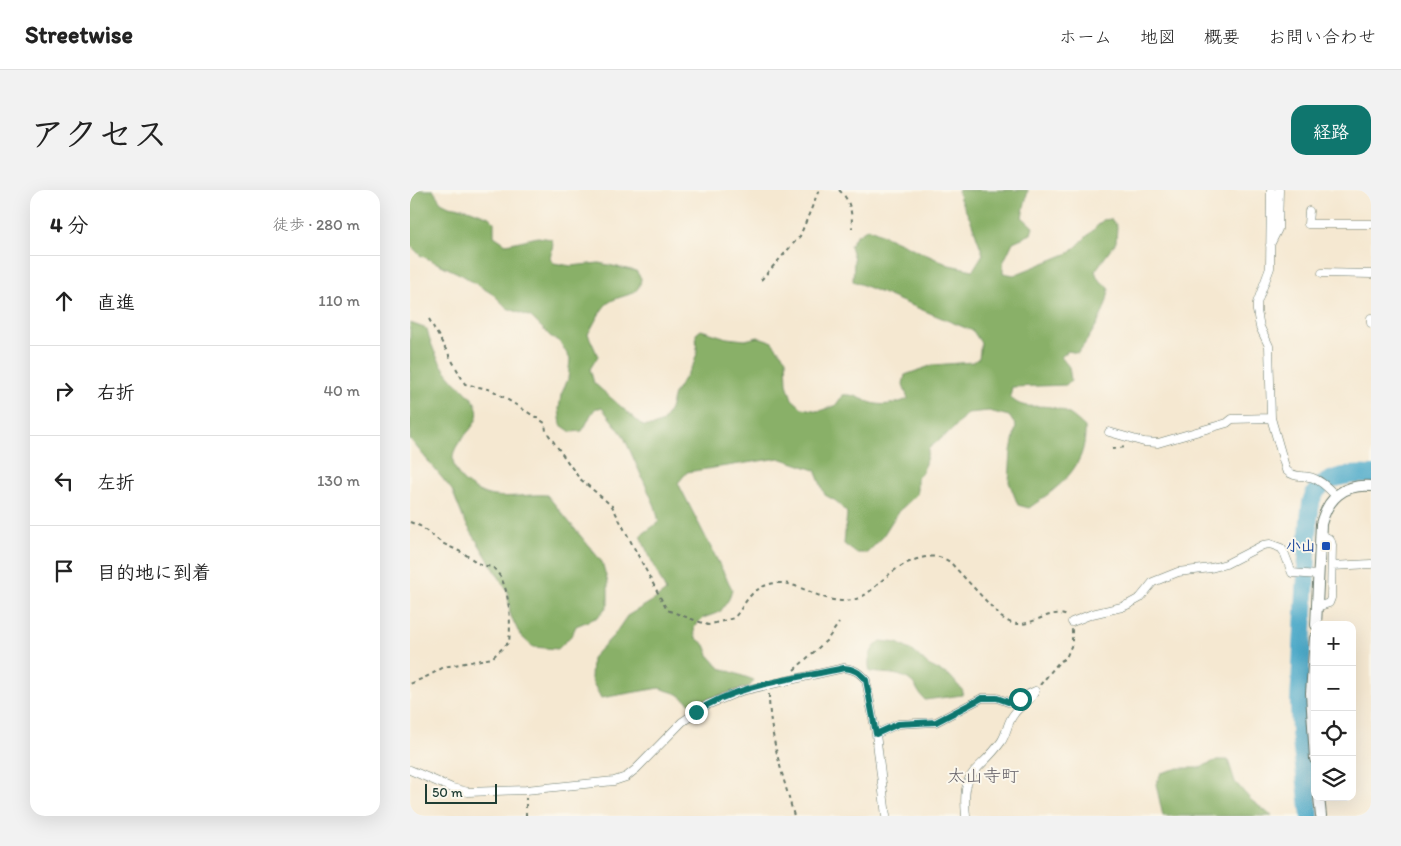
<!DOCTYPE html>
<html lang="ja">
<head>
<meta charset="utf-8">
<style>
  body { margin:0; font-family:Itim,"Klee One",sans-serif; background:#f2f2f2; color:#222 }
  .controls { position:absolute; right:15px; bottom:15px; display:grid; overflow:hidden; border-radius:10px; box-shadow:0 5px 20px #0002 }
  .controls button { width:45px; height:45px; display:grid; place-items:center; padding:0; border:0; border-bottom:1px solid #e0e0e0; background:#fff; color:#222; font:25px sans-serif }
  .scale { position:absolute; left:15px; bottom:12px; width:72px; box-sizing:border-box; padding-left:5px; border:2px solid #1f3d34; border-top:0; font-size:14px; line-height:18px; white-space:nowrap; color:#1f3d34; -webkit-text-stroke:4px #fbf7ec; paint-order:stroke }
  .stop { position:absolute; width:15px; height:15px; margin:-11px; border:4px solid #0f766e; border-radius:50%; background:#fff }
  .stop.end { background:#0f766e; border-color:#fff; box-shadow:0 1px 5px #0008 }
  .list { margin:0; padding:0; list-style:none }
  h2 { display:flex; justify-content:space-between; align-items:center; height:65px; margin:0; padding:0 20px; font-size:21px }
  h2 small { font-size:16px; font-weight:400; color:#767676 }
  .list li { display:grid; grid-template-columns:32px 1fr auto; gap:15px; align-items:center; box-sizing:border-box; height:90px; padding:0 20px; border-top:1px solid #e0e0e0 }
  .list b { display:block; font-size:19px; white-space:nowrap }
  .list em { font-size:16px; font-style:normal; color:#767676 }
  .icon { flex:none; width:28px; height:28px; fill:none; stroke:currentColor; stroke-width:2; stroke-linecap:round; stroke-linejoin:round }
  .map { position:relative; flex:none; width:961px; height:626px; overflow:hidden; border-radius:15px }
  header { display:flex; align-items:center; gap:30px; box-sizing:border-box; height:70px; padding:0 25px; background:#fff; border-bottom:1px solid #e0e0e0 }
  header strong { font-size:24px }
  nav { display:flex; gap:28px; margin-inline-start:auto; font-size:18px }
  .intro { display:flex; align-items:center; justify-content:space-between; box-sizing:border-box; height:120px; padding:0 30px }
  h1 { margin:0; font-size:35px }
  .button { padding:12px 22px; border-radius:15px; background:#0f766e; color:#fff; font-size:18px; font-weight:700 }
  main { display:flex; gap:30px; padding:0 30px }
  aside { flex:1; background:#fff; border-radius:15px; box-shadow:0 5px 20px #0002 }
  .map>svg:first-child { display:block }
  .forest { fill:#89b067; stroke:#54764e }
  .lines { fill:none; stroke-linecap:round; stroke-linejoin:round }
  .river { stroke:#49a8c8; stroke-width:18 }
  .minor-casing { stroke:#6a796b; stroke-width:9 }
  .tertiary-casing { stroke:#6a796b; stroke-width:12 }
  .path { stroke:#6a796b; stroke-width:2; stroke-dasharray:4 4; stroke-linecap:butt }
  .minor { stroke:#fff; stroke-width:8 }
  .tertiary { stroke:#fff; stroke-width:10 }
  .route { stroke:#0f766e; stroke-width:6 }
  .transit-dot { fill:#1a4fb4; stroke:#fbf7ec; stroke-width:2 }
  .labels { text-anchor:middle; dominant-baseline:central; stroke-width:4; stroke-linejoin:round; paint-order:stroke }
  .transit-label { font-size:15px; font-weight:bold; fill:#164399; stroke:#fbf7ec; text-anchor:end }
  .quarter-label { font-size:18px; fill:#656168; stroke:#fbf7ec }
</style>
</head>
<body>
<header>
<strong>Streetwise</strong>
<nav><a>ホーム</a><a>地図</a><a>概要</a><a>お問い合わせ</a></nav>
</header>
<div class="intro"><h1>アクセス</h1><a class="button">経路</a></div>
<main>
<aside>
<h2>4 分<small>徒歩 · 280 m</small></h2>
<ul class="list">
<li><svg class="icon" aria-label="ahead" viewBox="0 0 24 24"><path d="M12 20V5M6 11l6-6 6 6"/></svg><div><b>直進</b></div><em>110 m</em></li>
<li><svg class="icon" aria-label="right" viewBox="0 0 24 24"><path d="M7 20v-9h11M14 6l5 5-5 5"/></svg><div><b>右折</b></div><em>40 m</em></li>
<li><svg class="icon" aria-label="left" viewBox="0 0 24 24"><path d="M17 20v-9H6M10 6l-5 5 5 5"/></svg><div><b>左折</b></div><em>130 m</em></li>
<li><svg class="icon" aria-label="arrive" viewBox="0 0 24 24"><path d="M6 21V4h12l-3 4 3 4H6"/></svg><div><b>目的地に到着</b></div></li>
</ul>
</aside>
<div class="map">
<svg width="961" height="626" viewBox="0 0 961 626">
  <rect width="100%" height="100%" fill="#fbf7ec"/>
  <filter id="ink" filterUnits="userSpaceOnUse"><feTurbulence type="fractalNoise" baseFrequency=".02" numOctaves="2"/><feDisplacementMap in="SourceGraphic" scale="10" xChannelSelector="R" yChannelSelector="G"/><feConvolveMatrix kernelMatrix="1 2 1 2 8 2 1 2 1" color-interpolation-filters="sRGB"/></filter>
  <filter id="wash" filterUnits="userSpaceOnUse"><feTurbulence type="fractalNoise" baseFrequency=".0096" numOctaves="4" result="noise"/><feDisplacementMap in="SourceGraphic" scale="20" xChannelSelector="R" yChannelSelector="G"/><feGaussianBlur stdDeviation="1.12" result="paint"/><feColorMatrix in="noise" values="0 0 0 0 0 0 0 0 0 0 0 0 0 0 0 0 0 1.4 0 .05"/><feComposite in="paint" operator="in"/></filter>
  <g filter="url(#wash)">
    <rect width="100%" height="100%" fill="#f5e8d1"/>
    <path class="forest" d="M0 0H23L31 12 39 16 58 19 79 27 84 32V46L96 54 128 47 141 49 143 54 140 69 144 73 161 76 189 73 226 81 231 88C230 108 212 103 198 113 191 118 183 136 178 144L188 166 180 179 184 193 233 236H243L253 232 260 219 264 204 284 173 287 163 286 144 291 140 317 148 335 150 348 147 361 151 376 169 377 194 382 209 392 218 409 221 425 216 433 205C444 204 449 208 459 212 471 217 486 214 498 209L493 194 495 185 523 175 563 172 569 168 571 153 563 141 443 91 444 69 440 56 446 46 458 38 539 75 563 80 573 64 561 31 550 9 548 0H618L612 27 623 37 621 44 603 52 593 73V83L604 85 661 62 693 30 701 29 707 36 706 52 685 81 688 89 699 98C697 121 682 144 668 163L658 161 651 167 659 177 661 190 656 195 602 197 600 207C614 222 627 213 645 218 658 221 665 228 675 237 677 278 649 297 619 318L608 315 599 292 601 261 606 236 599 226 579 221 557 223 542 240 519 258 513 281 507 288V304L488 322 471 349 457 363H446L434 354 437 323 426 311 415 305 405 280 369 268 277 282 268 293 322 399 319 409 310 422 293 428 284 437 285 447 295 455 300 467 310 478 344 490 340 496 281 514 268 504 249 498 191 508 181 489 182 468 204 445 217 426 244 410 256 401 230 346 249 332 245 316 213 245 192 218H186C179 225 178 233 172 241L161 242 151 235 149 219 151 205 158 189 160 169 150 152 140 146 121 127 97 118 84 105 52 85 10 65 0 55Z
      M0 133 17 139C22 160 30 176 45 192 51 198 63 207 66 215 77 241 29 251 47 282 50 287 52 290 56 293 64 299 74 305 84 306 101 308 119 304 137 305L192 372 198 393V415L188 427 166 436 162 445 148 459 123 457 110 445 100 424 98 402 54 330 42 300 0 249Z
      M471 451 487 453 504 462 518 475 540 486 553 501 552 505 515 510C508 503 508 499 503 493 492 482 475 484 460 482 457 469 460 459 471 451Z
      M807 570H818L825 592 841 610 862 626H753L746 594 751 583 769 578H789Z"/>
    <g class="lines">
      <path class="river" d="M900 626 890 543 889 513 899 329C900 323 900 315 902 309 910 286 941 283 961 285"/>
    </g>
  </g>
  <g filter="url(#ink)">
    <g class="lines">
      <defs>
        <path id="minor" d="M861 0 860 78 847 113V121L850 137 859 156 861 228 876 280C883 288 894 285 903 288 912 291 919 299 926 306
          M899 21 898 34H961
          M860 55 868 39 869 0
          M912 83 961 84
          M961 128V133
          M699 242 734 252 748 253 817 233 822 229 861 228
          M922 376 961 374
          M907 417 919 413 921 408 922 355C921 348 916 347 910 344
          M662 432 682 424 712 417 719 414 730 408 743 392 768 382 801 378 816 374 853 355 860 354 871 358 874 362 882 383 908 385
          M466 544 488 534 526 532 572 508H587L598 512 604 511 625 501
          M0 580 42 598 58 602 116 600 204 591 216 587 226 579 272 532 297 515 331 501 434 478C444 479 449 482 456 490L466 544 476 626
          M556 626C551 578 567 585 591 552 597 544 597 532 604 524 610 515 621 512 625 501"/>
        <path id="tertiary" d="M906 435 911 334C918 308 933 294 961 296
          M905 448 901 503 905 569
          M909 607 911 626"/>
      </defs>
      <use href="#minor" class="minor-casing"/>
      <use href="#tertiary" class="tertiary-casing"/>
      <path class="path" d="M429 0C441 11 442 23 442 38
        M351 90 390 46 409 0
        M19 129 55 194 82 200 135 233 136 241 169 288 202 316 257 420 298 435 324 428C331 420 335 411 342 404 379 372 407 421 446 409 459 405 467 394 477 386 490 375 511 364 529 367 533 368 537 370 540 372L591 427C594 429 598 432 602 433 621 439 639 417 657 426
        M702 259 716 257
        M0 332 10 336 32 353 53 363 71 375 83 377C86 381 90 385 92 390 100 406 101 435 99 452L82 468 34 477 18 486 0 494
        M384 480 417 450 429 433
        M630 495 649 472 656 468 662 454V439
        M359 504C359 545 373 586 384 626
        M116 626V608"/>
      <use href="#minor" class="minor"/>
      <use href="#tertiary" class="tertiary"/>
    </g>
  </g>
  <g class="lines" filter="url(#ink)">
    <path class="route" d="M286 522C326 494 386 489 434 478 444 479 449 482 456 490L466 544 488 534 526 532 572 508H587L598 512 610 509"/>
  </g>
  <rect class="transit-dot" x="911" y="351" width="10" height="10" rx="2.5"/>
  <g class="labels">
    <g class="transit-label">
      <text x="906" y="356">小山</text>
    </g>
    <g class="quarter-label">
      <text x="573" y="586">太山寺町</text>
    </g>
  </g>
</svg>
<div class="controls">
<button>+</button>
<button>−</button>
<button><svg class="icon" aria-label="locate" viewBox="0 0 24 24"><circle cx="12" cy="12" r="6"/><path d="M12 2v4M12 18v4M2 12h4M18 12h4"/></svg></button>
<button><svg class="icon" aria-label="layers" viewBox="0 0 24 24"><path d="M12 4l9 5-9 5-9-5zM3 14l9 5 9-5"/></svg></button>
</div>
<div class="scale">50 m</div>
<div class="stop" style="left:610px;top:509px"></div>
<div class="stop end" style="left:286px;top:522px"></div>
</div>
</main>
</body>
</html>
